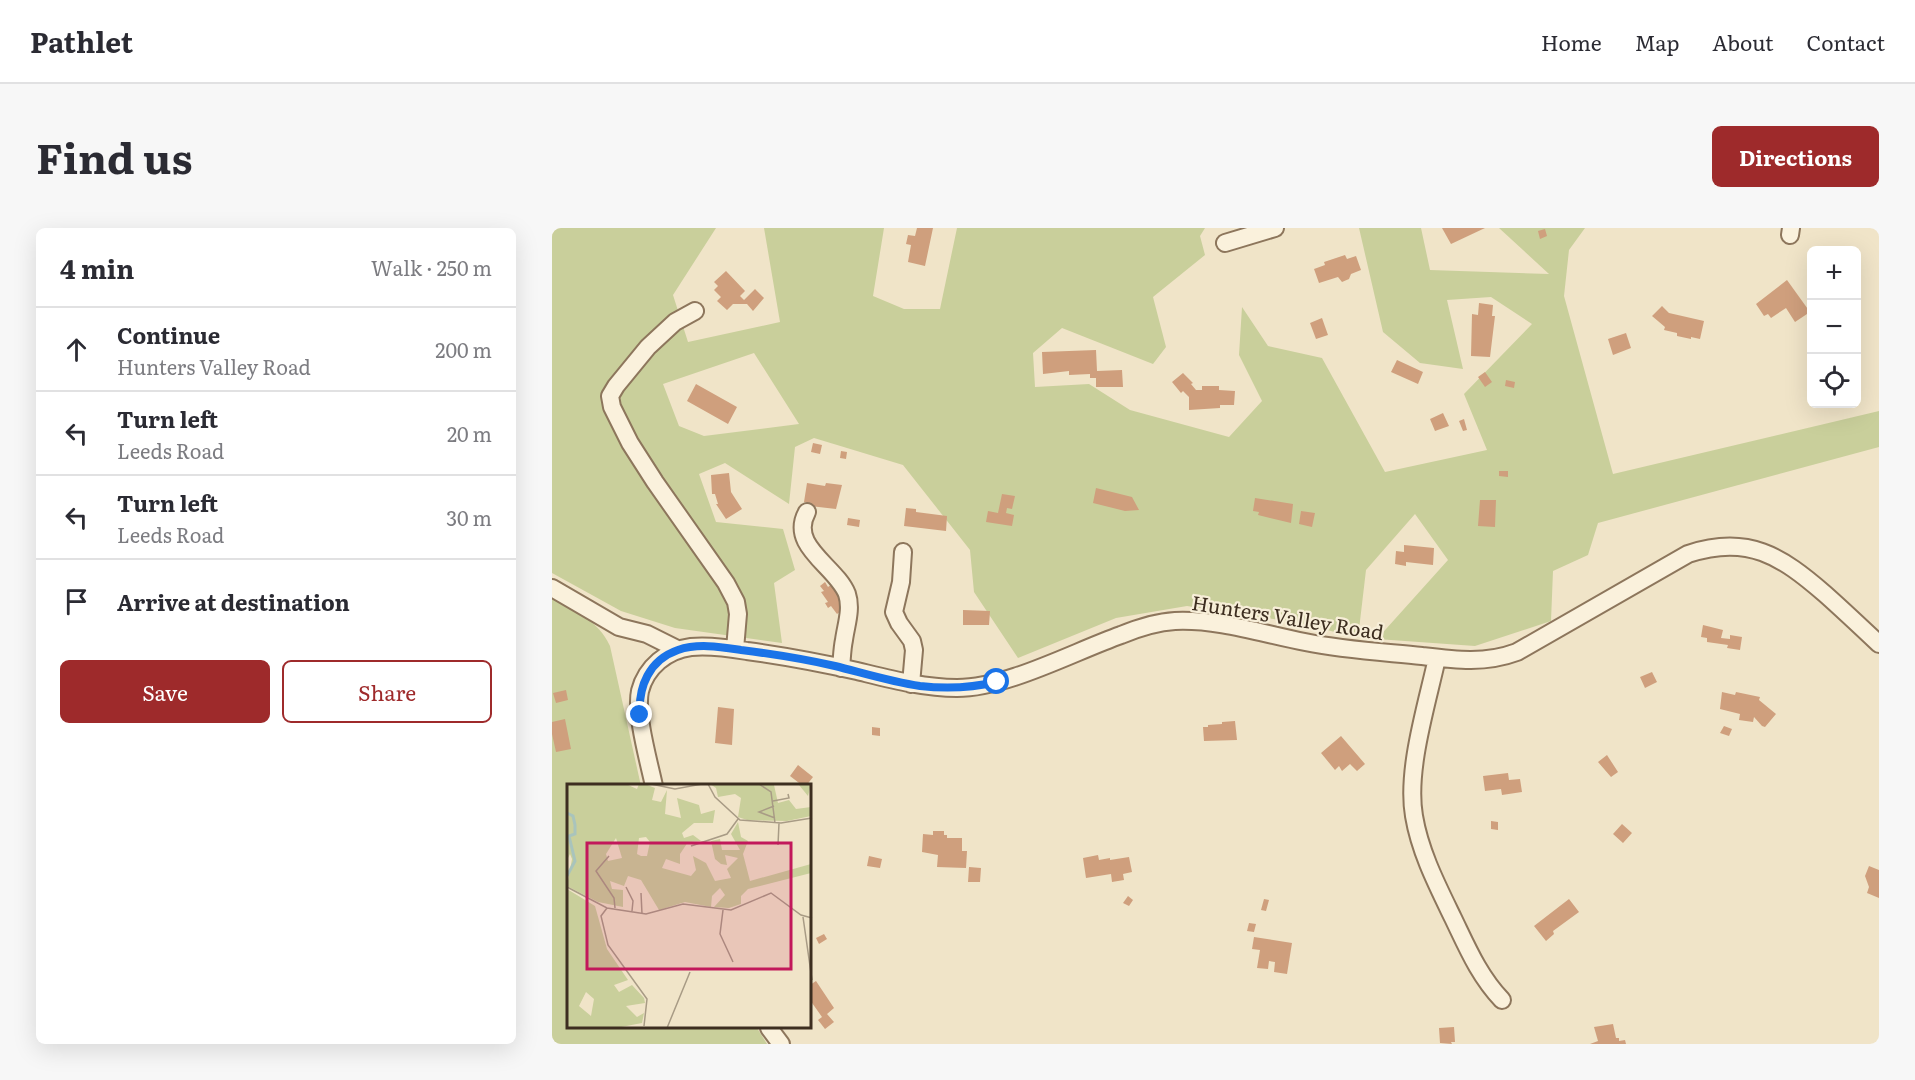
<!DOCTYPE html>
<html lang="en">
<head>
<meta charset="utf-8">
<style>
  body { margin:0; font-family:Literata,serif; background:#f7f7f7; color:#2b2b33 }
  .controls { position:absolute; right:18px; top:18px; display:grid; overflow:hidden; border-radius:9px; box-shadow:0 6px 24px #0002 }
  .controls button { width:54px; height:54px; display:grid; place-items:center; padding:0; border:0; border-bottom:2px solid #e1e1e2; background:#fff; color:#2b2b33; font:30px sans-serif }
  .stop { position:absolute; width:18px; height:18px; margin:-14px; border:4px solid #1a73e8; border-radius:50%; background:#fff }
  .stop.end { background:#1a73e8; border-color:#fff; box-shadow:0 2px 6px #0008 }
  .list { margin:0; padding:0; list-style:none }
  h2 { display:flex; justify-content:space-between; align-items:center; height:78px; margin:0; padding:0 24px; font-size:26px }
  h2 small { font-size:20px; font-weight:400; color:#7c7c81 }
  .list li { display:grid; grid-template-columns:39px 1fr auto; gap:18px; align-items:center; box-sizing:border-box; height:84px; padding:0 24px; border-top:2px solid #e1e1e2 }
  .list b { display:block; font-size:22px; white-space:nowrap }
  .list p { margin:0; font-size:20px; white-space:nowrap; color:#7c7c81 }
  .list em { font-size:20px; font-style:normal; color:#7c7c81 }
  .actions { display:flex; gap:12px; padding:18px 24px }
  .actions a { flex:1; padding:14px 0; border:2px solid #9e2a2b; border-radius:9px; text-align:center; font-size:21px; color:#9e2a2b }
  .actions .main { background:#9e2a2b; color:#fff }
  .icon { flex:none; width:33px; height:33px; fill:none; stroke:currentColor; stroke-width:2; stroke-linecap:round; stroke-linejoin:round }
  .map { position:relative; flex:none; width:1327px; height:816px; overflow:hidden; border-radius:9px }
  header { display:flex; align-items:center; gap:36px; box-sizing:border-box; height:84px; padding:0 30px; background:#fff; border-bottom:2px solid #e1e1e2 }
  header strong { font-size:28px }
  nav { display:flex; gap:33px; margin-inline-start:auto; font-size:21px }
  .intro { display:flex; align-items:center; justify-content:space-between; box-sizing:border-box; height:144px; padding:0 36px }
  h1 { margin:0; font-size:42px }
  .button { padding:15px 27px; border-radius:9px; background:#9e2a2b; color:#fff; font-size:21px; font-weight:700 }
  main { display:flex; gap:36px; padding:0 36px }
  aside { flex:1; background:#fff; border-radius:9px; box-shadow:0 6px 24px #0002 }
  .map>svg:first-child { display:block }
  .green { fill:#c9cf9b; fill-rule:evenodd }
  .building { fill:#cf9f7d }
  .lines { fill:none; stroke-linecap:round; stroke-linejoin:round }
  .minor-casing { stroke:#8d765c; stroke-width:20 }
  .minor { stroke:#faf1dc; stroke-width:16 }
  .route { stroke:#1a73e8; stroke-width:8 }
  .labels { text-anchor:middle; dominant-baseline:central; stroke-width:4.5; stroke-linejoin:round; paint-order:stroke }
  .street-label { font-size:20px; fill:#3d2e20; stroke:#f7eed8 }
  .inset-river { fill:none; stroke:#a9c4bc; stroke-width:3 }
  .inset-road { fill:none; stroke:#a89b85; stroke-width:1.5 }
  .view { fill:#c2185b; fill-opacity:0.15; stroke:#c2185b; stroke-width:3 }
  .inset-edge { fill:none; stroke:#3d2e20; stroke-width:3 }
</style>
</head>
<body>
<header>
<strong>Pathlet</strong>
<nav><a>Home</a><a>Map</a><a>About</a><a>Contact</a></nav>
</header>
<div class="intro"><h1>Find us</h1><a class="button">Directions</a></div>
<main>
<aside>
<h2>4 min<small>Walk · 250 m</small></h2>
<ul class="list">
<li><svg class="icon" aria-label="ahead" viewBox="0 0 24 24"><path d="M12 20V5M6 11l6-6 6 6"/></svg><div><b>Continue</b><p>Hunters Valley Road</p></div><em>200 m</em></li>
<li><svg class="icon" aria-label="left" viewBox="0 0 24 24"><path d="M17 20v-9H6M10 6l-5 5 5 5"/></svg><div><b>Turn left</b><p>Leeds Road</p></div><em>20 m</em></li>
<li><svg class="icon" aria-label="left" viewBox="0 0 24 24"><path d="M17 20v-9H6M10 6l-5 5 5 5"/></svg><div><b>Turn left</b><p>Leeds Road</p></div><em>30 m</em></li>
<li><svg class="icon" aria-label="arrive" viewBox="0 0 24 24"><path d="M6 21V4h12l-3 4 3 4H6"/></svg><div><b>Arrive at destination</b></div></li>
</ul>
<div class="actions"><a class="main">Save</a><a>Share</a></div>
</aside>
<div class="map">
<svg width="1327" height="816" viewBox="0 0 1327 816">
  <rect width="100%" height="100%" fill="#f0e4c8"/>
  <path class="green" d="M0 0H164L121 67 136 114 228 94 212 0H332L321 68 352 81H388L405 0H653L648 8 653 27 601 69 614 119 601 136 510 100 481 125 483 159 537 156 578 182 677 209 710 173 687 127 690 79 716 118 770 130 833 244 935 222 912 166 980 96 939 69 895 72 911 141 868 135 831 104 807 0H869L878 42 997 46 947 0H1033L1017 22 1012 68 1061 246 1327 183V219L1046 295 1036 327 1001 343 999 393 923 418 825 411 896 332 863 286 814 342 806 410 748 395 635 378 564 390 466 430 422 364 418 322 351 237 262 210 243 219 237 276 173 235 147 246 164 294 231 301 243 342 222 355 230 415 123 400 69 383 0 345ZM202 125 247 196 152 208 127 198 111 156Z
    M0 370C24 384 46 392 58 418L89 558H16V800H205L215 816H0Z"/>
  <path class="building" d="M365 0H381L373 38 356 34 359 17 354 16 356 7 363 8Z
    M890 0H933L899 16Z
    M993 1 995 8 988 11 986 3Z
    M793 27 795 31 804 28 809 42 799 46 797 51 790 54 786 49 767 55 762 41 773 37 772 34Z
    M174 43 193 63 188 68 192 72 203 61 212 70 201 83 195 76H181L175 82 165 73 169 69 162 62 166 58 162 54Z
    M1235 52 1258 84 1243 94 1234 80 1219 90 1216 86 1212 88 1204 76Z
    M927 75 941 77 940 88H943L938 129 919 128 920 86 926 87Z
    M1110 78 1117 85 1152 93 1148 111 1139 109V111L1125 108V105L1112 102 1113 99 1100 88Z
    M770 90 776 107 764 111 758 95Z
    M1074 105 1079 120 1061 127 1056 111Z
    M544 122 545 143 570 142 571 159H544V150H538V146L517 147V143L491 146 490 124Z
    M845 132 871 144 866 156 839 144Z
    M933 144 940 154 933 159 926 149Z
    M631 145 641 155 639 156 644 162H650V158H667V162L683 163 682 177H668V180L637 182V169L631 163 629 165 620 154Z
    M954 152 963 154 962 160 953 158Z
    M144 156 185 179 176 196 135 173Z
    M891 185 897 198 883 203 878 191Z
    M912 191 915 202 911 203 907 193Z
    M261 215 270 217 268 226 259 224Z
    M289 223 295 224 294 231 288 230Z
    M947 243H956V249L947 248Z
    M177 245 179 264 190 281 174 291 164 276H166L163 266H160L159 247Z
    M255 255 273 258 274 255 290 257 284 281 258 278 259 275 252 274Z
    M544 260 580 269 587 282 573 283 541 275Z
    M450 266 463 268 460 281 455 280 454 285 462 287 460 298 434 294 436 283 446 285Z
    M703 270 741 276 739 295 706 287 707 284 701 283Z
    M928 272H944L943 299 926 298Z
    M354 280 364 281V284L395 288 394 303 352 298Z
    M749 283 763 285 760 299 747 296Z
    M296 290 308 292 307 299 295 297Z
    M852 317 882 320 881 337 854 334V338L843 336 844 323 852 324Z
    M273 354 276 359 280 356 294 377 293 380 285 386 279 378 276 380 273 375 276 374 269 364 272 363 268 358Z
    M411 382 438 383 437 397H411Z
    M1151 397 1171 402 1169 410 1178 411V407L1190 409 1188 422 1175 420 1176 417 1155 414V410L1149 409Z
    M1100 444 1105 454 1093 460 1088 449Z
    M14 462 16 472 4 475 1 465Z
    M1170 464 1183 467 1184 464 1208 469 1207 472 1224 486 1213 499 1210 498 1202 489 1201 494 1187 492 1188 486 1168 481Z
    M166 479 182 481 180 517 163 515Z
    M13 491 19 521 4 524 0 506V494Z
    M683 493 685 512 652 513 651 499H656V497L670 496V494Z
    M1172 498 1180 501 1177 508 1168 505Z
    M320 499 328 500V508L320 507Z
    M789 508 813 536 805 543 798 536 790 543 787 538 783 542 769 525Z
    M1055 527 1066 544 1059 549 1046 534Z
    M246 537 261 549 254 558H251L238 548Z
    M956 545 957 552 968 551 970 564 950 567 949 561 933 563 931 548Z
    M939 593 946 594V602L939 601Z
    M1070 596 1080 605 1071 615 1061 606Z
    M381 603H392V607H395V610H410V623H415L414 640 385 639 386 627 370 624 371 606 381 607Z
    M546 627 547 632 558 630V632L577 629 580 644 571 646 572 652 560 654 559 646 534 650 531 630Z
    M317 628 330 631 328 640 315 638Z
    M1317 638 1327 642V670L1315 665 1317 659 1313 648Z
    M417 639 429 640 428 654H416Z
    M576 668 581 672 577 678 571 675Z
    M712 671 717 672 714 683 709 682Z
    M1017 671 1027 684 1001 703 1002 706 994 713 982 698Z
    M697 695 704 696 702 704 695 703Z
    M272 706 275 711 267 716 264 710Z
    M702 709 740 715 735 746 722 744 723 734 717 733 716 741 705 740 708 722 700 721Z
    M264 753 282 780 275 786 282 794 273 801 266 792 270 789 258 772V757Z
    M1061 796 1064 810H1067V813L1073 812 1074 816H1038L1046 813 1042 799Z
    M902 799 903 814H899L900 816 888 815 887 800Z"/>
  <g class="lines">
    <defs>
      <path id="minor" d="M1238 7 1239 0
        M673 15 723 0
        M143 83 123 94 96 119 64 158 58 168 60 179 78 215 103 254 174 355 184 374 186 386 183 421
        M255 284C236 318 284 338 295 366 300 381 294 397 292 412 290 421 290 431 289 440
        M351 324 349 354 342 384 347 395 360 413 362 422 359 456
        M0 360 67 399 95 406 127 422
        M885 430C875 476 854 542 862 588 868 624 885 657 901 690 915 719 927 748 950 772
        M102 558C97 534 83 486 88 463 94 439 115 422 139 419 157 417 177 420 195 423 232 428 269 435 305 443 338 451 371 460 405 460 455 460 521 424 569 407 586 400 605 394 623 393 667 391 711 406 753 414 792 422 831 424 870 428 903 432 933 436 965 424L1136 326C1196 306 1229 328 1273 366 1291 382 1309 399 1327 416
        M217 800 229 816"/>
    </defs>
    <use href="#minor" class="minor-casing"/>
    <use href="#minor" class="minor"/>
  </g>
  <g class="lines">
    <path class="route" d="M88 487C86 459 97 432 126 422 146 415 169 419 189 422 221 426 252 431 283 438 311 445 340 454 368 458 394 461 419 460 445 454"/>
  </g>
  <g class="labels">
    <g class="street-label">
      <text transform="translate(736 388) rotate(9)">Hunters Valley Road</text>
    </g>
  </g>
  <g transform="translate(15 556)">
    <rect width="244" height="244" fill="#f0e4c8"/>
    <path d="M0 0H59L70 5 72 0H78L88 4 85 16 94 18 100 6 98 30 114 34 110 14 132 21 134 30 148 26 146 39H127L115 49 117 54 126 51 134 57 121 58 113 70V80L99 75 95 84 124 92 129 86 126 72 139 79 148 97 164 94 160 85 171 74 158 71 160 81 154 80 148 75 144 57 153 55 155 66H173L164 50 171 38 174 53 181 57 176 70 183 97 244 80V89L181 105 174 112V120L162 124 147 123 158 111 153 104 145 112 144 123 118 118 92 126 74 96 61 92 57 102 43 97 45 105 56 106V123L31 118 0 102 5 75 3 70 0 76ZM79 53 83 58 80 72H74L70 70 72 54ZM49 54 55 74 41 77 39 70ZM143 0H244L241 12 232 1H207L211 19 222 16 229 25 244 23V32L220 37 180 36 171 33 174 14 168 10 151 13 149 4ZM0 105 28 122 40 165 61 196 47 201 52 208 65 201 77 214 78 219 59 222 70 233 77 229 75 239 49 244H0ZM19 208 27 215 24 232 12 222Z" fill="#c9cf9b" fill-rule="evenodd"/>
    <path class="inset-river" d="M0 29 6 32 8 41V50L2 52 8 77 0 92"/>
    <path class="inset-road" d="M84 0 108 5 135 0M141 0 148 13 173 36 214 39 245 34M192 0 204 8 208 39M206 17 222 14 221 10M207 22 192 28 208 34M211 61 212 39M124 62 160 50 171 35M42 72 29 87 47 114 48 124M0 103 40 124 79 130 116 120 164 126 204 109 234 131 245 134M59 103 66 117 65 127M74 109 75 130M40 124 34 132 41 161 80 215 77 242M156 126 153 150 166 178M236 133 245 196M56 244H82M100 244 123 188"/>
    <path class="view" d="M20 59H224V185H20Z"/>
    <rect width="244" height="244" class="inset-edge"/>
  </g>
</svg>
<div class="controls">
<button>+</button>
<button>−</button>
<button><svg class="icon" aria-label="locate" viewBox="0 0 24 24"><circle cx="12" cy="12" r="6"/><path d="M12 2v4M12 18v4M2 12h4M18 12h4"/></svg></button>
</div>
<div class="stop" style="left:445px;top:454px"></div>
<div class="stop end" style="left:88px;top:487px"></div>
</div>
</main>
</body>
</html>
